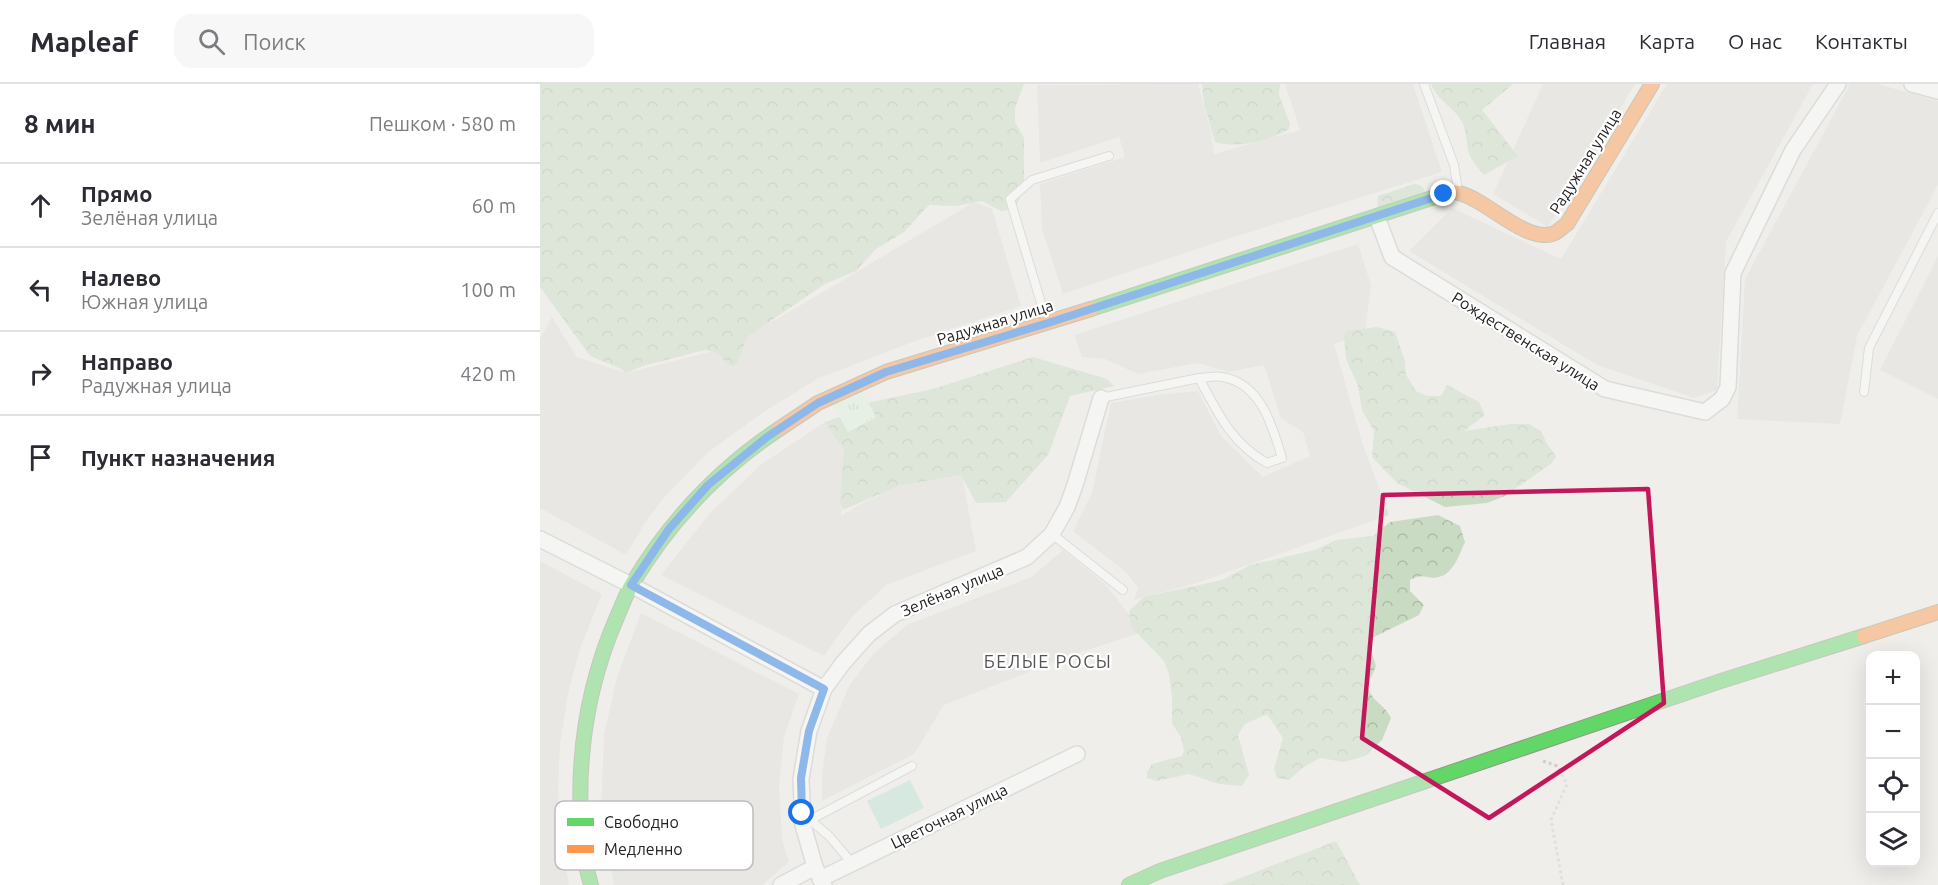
<!DOCTYPE html>
<html lang="ru">
<head>
<meta charset="utf-8">
<style>
  body { margin:0; font-family:Ubuntu,sans-serif; background:#f7f7f7; color:#2b2b33 }
  .controls { position:absolute; right:18px; bottom:18px; display:grid; overflow:hidden; border-radius:12px; box-shadow:0 6px 24px #0002 }
  .controls button { width:54px; height:54px; display:grid; place-items:center; padding:0; border:0; border-bottom:2px solid #e1e1e2; background:#fff; color:#2b2b33; font:30px sans-serif }
  .stop { position:absolute; width:18px; height:18px; margin:-14px; border:4px solid #1a73e8; border-radius:50%; background:#fff }
  .stop.end { background:#1a73e8; border-color:#fff; box-shadow:0 2px 6px #0008 }
  .list { margin:0; padding:0; list-style:none }
  h2 { display:flex; justify-content:space-between; align-items:center; height:78px; margin:0; padding:0 24px; font-size:26px }
  h2 small { font-size:20px; font-weight:400; color:#7c7c81 }
  .list li { display:grid; grid-template-columns:39px 1fr auto; gap:18px; align-items:center; box-sizing:border-box; height:84px; padding:0 24px; border-top:2px solid #e1e1e2 }
  .list b { display:block; font-size:22px; white-space:nowrap }
  .list p { margin:0; font-size:20px; white-space:nowrap; color:#7c7c81 }
  .list em { font-size:20px; font-style:normal; color:#7c7c81 }
  .icon { flex:none; width:33px; height:33px; fill:none; stroke:currentColor; stroke-width:2; stroke-linecap:round; stroke-linejoin:round }
  .map { position:relative; flex:none; width:1398px; height:801px; overflow:hidden }
  header { display:flex; align-items:center; gap:36px; box-sizing:border-box; height:84px; padding:0 30px; background:#fff; border-bottom:2px solid #e1e1e2 }
  header strong { font-size:28px }
  nav { display:flex; gap:33px; margin-inline-start:auto; font-size:21px }
  .search { width:420px; height:54px; background:#f7f7f7; display:flex; align-items:center; gap:15px; box-sizing:border-box; padding:0 21px; border-radius:18px; color:#7c7c81; font-size:22px }
  main { display:flex }
  aside { flex:1; background:#fff }
  .map>svg:first-child { display:block }
  .residential { fill:#dfdedc }
  .forest { fill:url(#forest-crowns) }
  .park { fill:url(#park-tufts) }
  .pitch { fill:#bbe1d4 }
  .lines { fill:none; stroke-linecap:round; stroke-linejoin:round }
  .lane-casing { stroke:#c5c5c3; stroke-width:10 }
  .street-casing { stroke:#c5c5c3; stroke-width:18 }
  .fast-casing { stroke:#959884; stroke-width:16 }
  .slow-casing { stroke:#959884; stroke-width:16 }
  .path { stroke:#d6cccb; stroke-width:3; stroke-dasharray:3 3; stroke-linecap:butt }
  .lane { stroke:#fdfcfc; stroke-width:8 }
  .street { stroke:#fdfcfc; stroke-width:15 }
  .fast { stroke:#63d668; stroke-width:14 }
  .slow { stroke:#ff974d; stroke-width:14 }
  .route { stroke:#1a73e8; stroke-width:8 }
  .marked { fill:none; stroke:#c2185b; stroke-width:4.5; stroke-linejoin:round }
  .labels { text-anchor:middle; dominant-baseline:central; stroke-width:4.5; stroke-linejoin:round; paint-order:stroke }
  .street-label { font-size:16px; fill:#222; stroke:#fff }
  .neighbourhood-label { font-size:18px; letter-spacing:1.5px; fill:#555; stroke:#fff }
  .key { fill:#fff; stroke:#bdbdbd; stroke-width:1.5 }
  .key-label { font-size:16px; fill:#222 }
</style>
</head>
<body>
<header>
<strong>Mapleaf</strong>
<div class="search"><svg class="icon" aria-label="search" viewBox="0 0 24 24"><circle cx="10" cy="10" r="6"/><path d="M15 15l6 6"/></svg>Поиск</div>
<nav><a>Главная</a><a>Карта</a><a>О нас</a><a>Контакты</a></nav>
</header>
<main>
<aside>
<h2>8 мин<small>Пешком · 580 m</small></h2>
<ul class="list">
<li><svg class="icon" aria-label="ahead" viewBox="0 0 24 24"><path d="M12 20V5M6 11l6-6 6 6"/></svg><div><b>Прямо</b><p>Зелёная улица</p></div><em>60 m</em></li>
<li><svg class="icon" aria-label="left" viewBox="0 0 24 24"><path d="M17 20v-9H6M10 6l-5 5 5 5"/></svg><div><b>Налево</b><p>Южная улица</p></div><em>100 m</em></li>
<li><svg class="icon" aria-label="right" viewBox="0 0 24 24"><path d="M7 20v-9h11M14 6l5 5-5 5"/></svg><div><b>Направо</b><p>Радужная улица</p></div><em>420 m</em></li>
<li><svg class="icon" aria-label="arrive" viewBox="0 0 24 24"><path d="M6 21V4h12l-3 4 3 4H6"/></svg><div><b>Пункт назначения</b></div></li>
</ul>
</aside>
<div class="map">
<svg width="1398" height="801" viewBox="0 0 1398 801">
  <defs>
    <pattern id="forest-crowns" width="20" height="18" patternUnits="userSpaceOnUse" patternTransform="scale(1.5)"><rect width="20" height="18" fill="#cadbc3"/><path d="M2 6a3 3 0 1 1 6 0M12 15a3 3 0 1 1 6 0" fill="none" stroke="#adbca7"/></pattern>
    <pattern id="park-tufts" width="24" height="20" patternUnits="userSpaceOnUse" patternTransform="scale(1.5)"><rect width="24" height="20" fill="#dcf2de"/><path d="M3 7l-1-3M5 7V3M7 7l1-3M15 17l-1-3M17 17v-4M19 17l1-3" fill="none" stroke="#bccfbe"/></pattern>
  </defs>
  <rect width="100%" height="100%" fill="#efeeeb"/>
  <path class="residential" d="M658 0 671 47 674 70 760 46 745 0H873L902 88 678 158 523 210 502 145 500 100 585 73 579 53 500 79 497 1Z
    M1003 0H1095L1008 143 953 110Z
    M1127 0H1273L1186 158 1177 306 1154 314 1057 281 869 167 912 124 1021 175Z
    M1310 0H1338L1398 17V101L1317 252 1300 340 1197 335 1205 195Z
    M434 118 452 125 481 222 378 256 279 294 222 329 166 370 121 417 105 439 86 471 0 424V255L12 233 37 273 86 289 177 266 244 231Z
    M818 160 831 201 825 250 794 260 822 358 849 431 657 499 594 516 598 504 587 489 533 447 552 409 571 319 617 311 658 307 681 352 723 393 770 372 763 348 741 334 724 281 688 288 658 279 598 290 565 275 542 273 534 251Z
    M1398 172V315L1340 286Z
    M285 338 304 367 301 432 324 418 358 402 422 391 436 467 346 501 311 534 284 572 121 491 169 430 223 379Z
    M523 466 565 500 603 548 535 570 404 621 374 670 282 717V690L287 654 309 602 334 569 367 541 491 493Z
    M0 477 62 510 40 565 29 605 20 659 18 708 21 755 29 801H0Z
    M101 529 259 610 244 653 239 701 242 755 249 778 222 801H74L61 729 64 651 77 593Z"/>
  <path class="forest" d="M0 0H484L475 24V38L484 54V103L475 125 461 127 442 117 416 122 389 121 364 148 336 165 316 187 285 200 207 253 197 279 193 282 188 281 178 269 165 266 103 282 86 289 81 285 50 272 0 203Z
    M662 0H740L739 11 750 40 749 45C730 57 697 65 675 58L664 20Z
    M891 0H973L942 26 978 72 944 91C940 85 933 79 930 72 926 62 927 50 923 40 915 23 899 19 891 0Z
    M874 100 880 101 884 105 885 109 837 130 838 112Z
    M837 243 855 248 865 277 866 291 876 307 887 312H901L907 301 939 318 945 331 924 347 971 340H989L1001 347 1007 360 1016 372 1012 379 965 412 947 419 905 423 857 399 832 373 834 347 822 326 818 302 806 275 804 252 807 247Z
    M493 273 567 295 574 302 530 312 508 371 466 418 436 419 421 391 358 402 303 426 300 417 304 367 285 338 300 333 308 348 335 334 328 319 331 318 393 305Z
    M898 431 920 442 925 458C919 471 914 489 899 493 887 496 884 488 870 496V507L884 521 879 531 828 556 836 582 827 603C834 619 844 620 851 634L842 656 825 672 804 678 780 674 765 682 749 696 737 694 734 685 743 654 727 630 705 640 698 651 709 691 702 702 679 700 649 690 617 697 607 694V688L612 680 642 672 644 666 641 653 632 640V613L629 590 624 577 591 543 589 527 604 513 682 496 710 481 775 466 796 456 833 452 850 438Z
    M796 757 820 801H682Z"/>
  <path class="park" d="M321 305 336 333 308 348 293 320Z"/>
  <path class="pitch" d="M370 696 384 724 341 745 327 717Z"/>
  <g class="lines">
    <defs>
      <path id="lane" d="M884 0 914 81 918 107
        M507 239 470 115 492 96 569 72
        M1324 308 1329 264 1398 129
        M561 314 659 294C678 329 691 359 727 379L742 374C733 343 721 299 682 293 675 291 666 294 659 294
        M512 450 583 506
        M268 734 290 753 312 779
        M270 736 372 682"/>
      <path id="street" d="M1372 0 1398 7
        M837 133 852 173 1065 305 1165 328 1182 315 1188 303 1193 189 1253 66 1298 0
        M0 455 91 501 284 605
        M280 795 537 670
        M241 801 275 783
        M284 801 275 783 263 741 261 695 269 647 284 605 303 579 329 550 355 530 487 473 512 450 527 423 535 401 561 314"/>
      <path id="fast" d="M551 225 901 111
        M51 801C48 789 44 777 43 765 35 686 45 606 77 533 82 522 86 510 92 500 129 438 179 385 239 345
        M589 801 620 787 1181 597 1324 552"/>
      <path id="slow" d="M901 111C906 110 914 107 919 109 946 115 984 158 1012 150 1017 149 1022 143 1027 140L1112 0
        M239 345 278 319 346 288 551 225
        M1324 552 1398 528"/>
    </defs>
    <use href="#lane" class="lane-casing"/>
    <use href="#street" class="street-casing"/>
    <use href="#fast" class="fast-casing"/>
    <use href="#slow" class="slow-casing"/>
    <path class="path" d="M1003 677 1017 682 1027 700 1011 736 1023 801"/>
    <use href="#lane" class="lane"/>
    <use href="#street" class="street"/>
    <use href="#fast" class="fast"/>
    <use href="#slow" class="slow"/>
  </g>
  <g class="lines">
    <path class="route" d="M262 729 261 694 269 647 284 605 91 501 129 445 168 401 227 353 278 319 346 288 508 239 904 110"/>
  </g>
  <path d="M0 0H1398V801H0ZM1108 405 1124 619 949 734 822 654 843 411Z" fill="#efeeeb" fill-opacity=".55" fill-rule="evenodd"/>
  <path class="marked" d="M1108 405 1124 619 949 734 822 654 843 411Z"/>
  <g class="labels">
    <g class="street-label">
      <text transform="translate(1045 77) rotate(-58)">Радужная улица</text>
      <text transform="translate(455 238) rotate(-17)">Радужная улица</text>
      <text transform="translate(986 257) rotate(32)">Рождественская улица</text>
      <text transform="translate(412 506) rotate(-23)">Зелёная улица</text>
      <text transform="translate(409 732) rotate(-26)">Цветочная улица</text>
    </g>
    <g class="neighbourhood-label">
      <text x="508" y="577">БЕЛЫЕ РОСЫ</text>
    </g>
  </g>
  <rect x="15" y="717" width="198" height="69" rx="9" class="key"/>
  <rect x="27" y="734" width="27" height="8" fill="#63d668"/>
  <rect x="27" y="761" width="27" height="8" fill="#ff974d"/>
  <g class="key-label">
    <text x="64" y="744">Свободно</text>
    <text x="64" y="771">Медленно</text>
  </g>
</svg>
<div class="controls">
<button>+</button>
<button>−</button>
<button><svg class="icon" aria-label="locate" viewBox="0 0 24 24"><circle cx="12" cy="12" r="6"/><path d="M12 2v4M12 18v4M2 12h4M18 12h4"/></svg></button>
<button><svg class="icon" aria-label="layers" viewBox="0 0 24 24"><path d="M12 4l9 5-9 5-9-5zM3 14l9 5 9-5"/></svg></button>
</div>
<div class="stop" style="left:262px;top:729px"></div>
<div class="stop end" style="left:904px;top:110px"></div>
</div>
</main>
</body>
</html>
